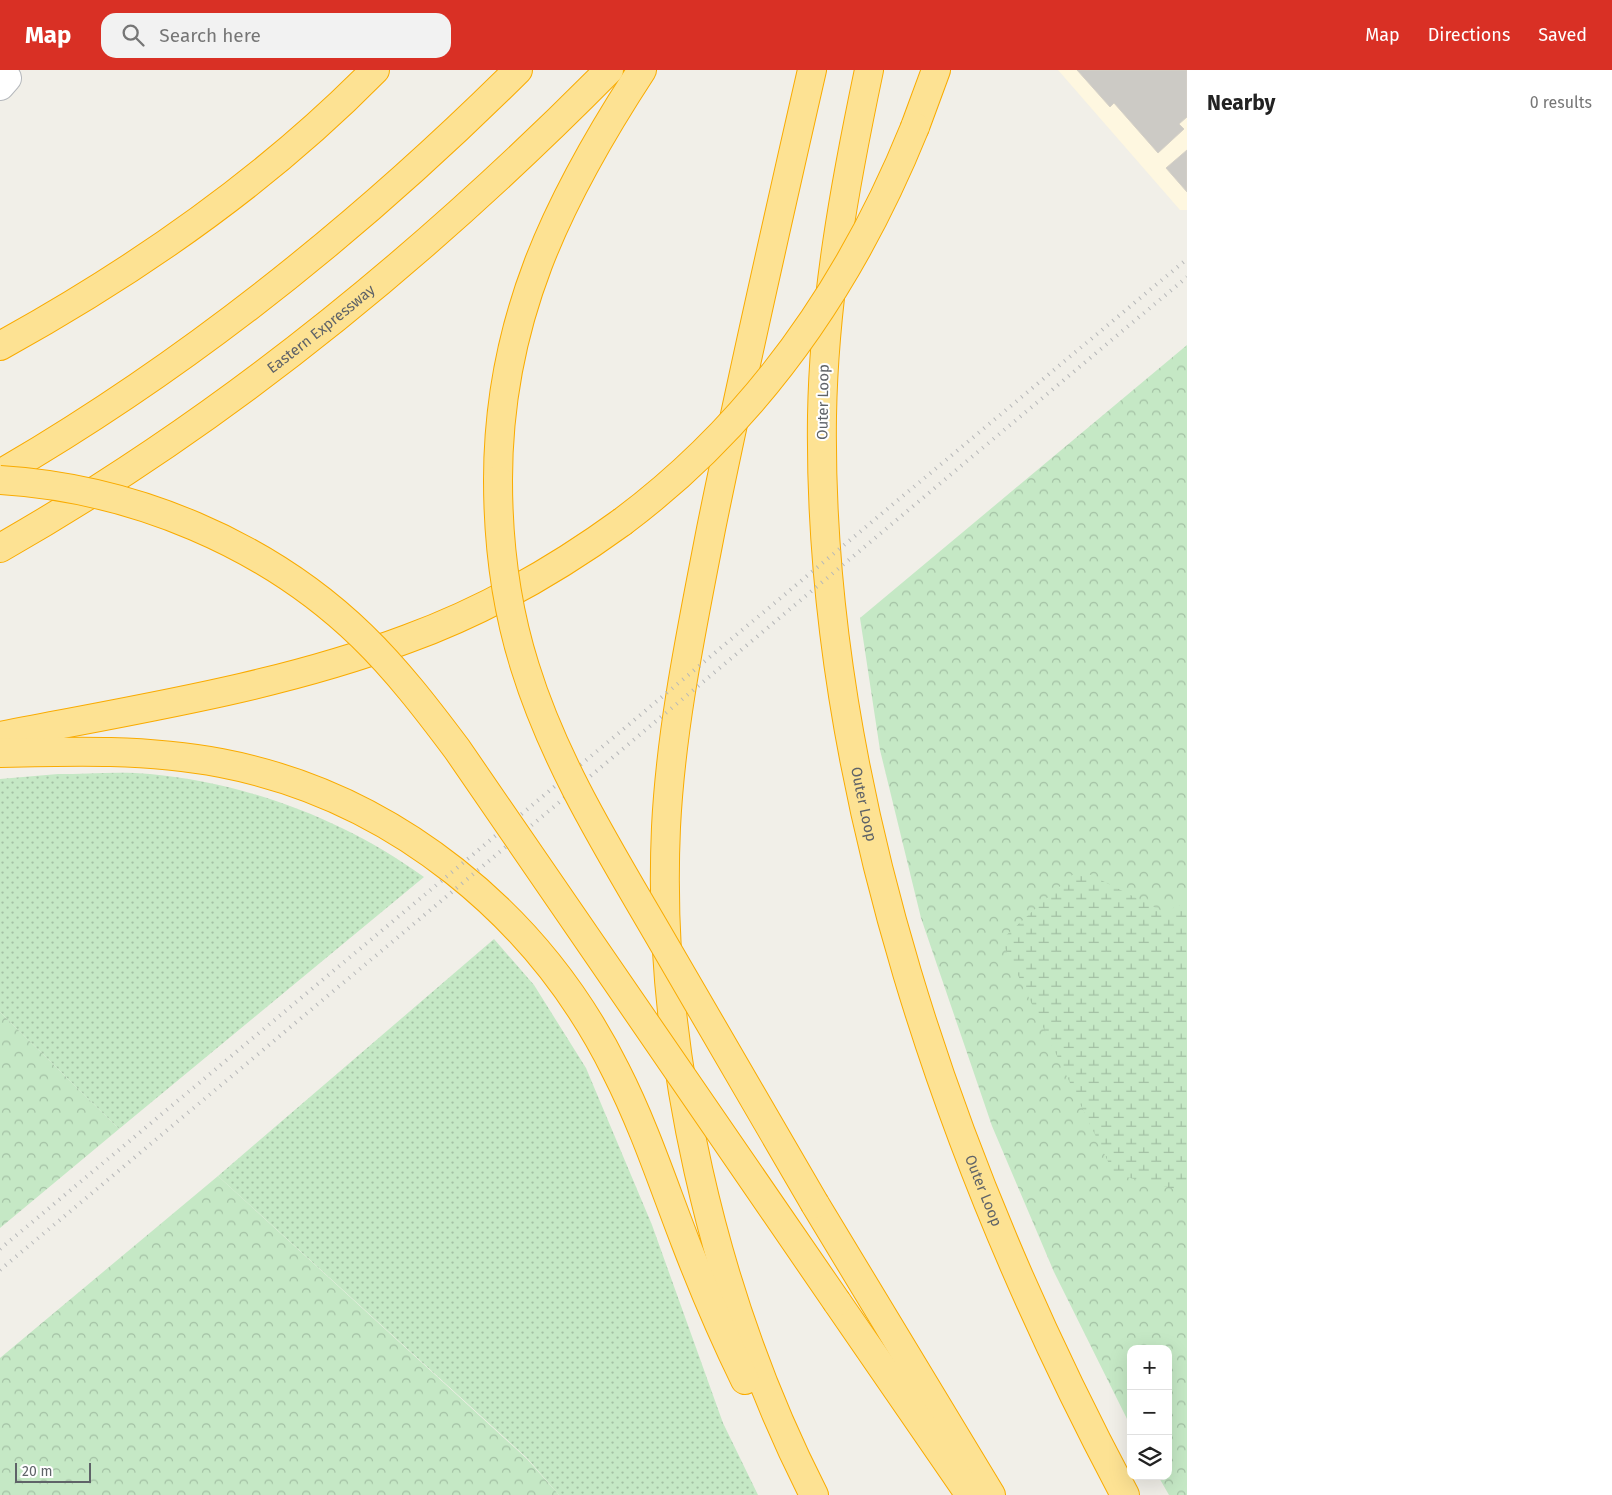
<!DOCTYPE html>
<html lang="en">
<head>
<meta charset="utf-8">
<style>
  body { margin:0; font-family:"Fira Sans",sans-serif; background:#f2f2f2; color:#222 }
  .controls { position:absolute; right:15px; bottom:15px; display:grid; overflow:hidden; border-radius:10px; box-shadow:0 5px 20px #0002 }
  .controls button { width:45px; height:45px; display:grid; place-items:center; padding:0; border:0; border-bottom:1px solid #e0e0e0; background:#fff; color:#222; font:25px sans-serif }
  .scale { position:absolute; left:15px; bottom:12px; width:76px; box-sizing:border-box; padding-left:5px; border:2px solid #5f6368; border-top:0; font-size:14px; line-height:18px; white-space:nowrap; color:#5f6368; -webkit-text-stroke:4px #fff; paint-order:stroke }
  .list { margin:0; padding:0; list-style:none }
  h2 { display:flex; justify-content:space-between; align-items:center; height:65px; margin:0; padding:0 20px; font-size:21px }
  h2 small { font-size:16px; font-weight:400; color:#767676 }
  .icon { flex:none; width:28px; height:28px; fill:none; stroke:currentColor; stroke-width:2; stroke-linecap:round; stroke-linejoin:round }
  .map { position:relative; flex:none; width:1187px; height:1425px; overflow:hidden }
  header { display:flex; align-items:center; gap:30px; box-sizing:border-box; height:70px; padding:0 25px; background:#d93025; color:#fff }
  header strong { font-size:24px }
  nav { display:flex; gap:28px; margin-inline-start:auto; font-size:18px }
  .search { width:350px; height:45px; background:#f2f2f2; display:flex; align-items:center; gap:12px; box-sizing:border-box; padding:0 18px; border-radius:15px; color:#767676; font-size:19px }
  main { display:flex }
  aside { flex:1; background:#fff }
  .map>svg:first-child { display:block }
  .commercial { fill:#fef7e0 }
  .green { fill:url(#green-dots) }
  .forest { fill:url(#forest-crowns) }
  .wetland { fill:url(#wetland-marsh) }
  .building { fill:#cccac5; stroke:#d6d1c6 }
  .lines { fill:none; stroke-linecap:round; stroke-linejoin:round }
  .minor-casing { stroke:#b5b8bc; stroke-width:30 }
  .highway-casing { stroke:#f9ab00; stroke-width:30 }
  .minor { stroke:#fff; stroke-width:28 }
  .highway { stroke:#fde293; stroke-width:28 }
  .rail { stroke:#b6b7b8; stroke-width:4; stroke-dasharray:1 6; stroke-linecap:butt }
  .highway-bridge-casing { stroke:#f9ab00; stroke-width:30; stroke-linecap:butt }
  .highway-bridge { stroke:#fde293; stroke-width:28 }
  .labels { text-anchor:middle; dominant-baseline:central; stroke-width:4; stroke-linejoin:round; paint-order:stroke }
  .street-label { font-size:15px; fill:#5f6368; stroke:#fff }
</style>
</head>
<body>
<header>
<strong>Map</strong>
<div class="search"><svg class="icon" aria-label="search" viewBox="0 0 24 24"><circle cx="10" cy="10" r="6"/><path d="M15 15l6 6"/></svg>Search here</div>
<nav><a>Map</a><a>Directions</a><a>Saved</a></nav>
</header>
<main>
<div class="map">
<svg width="1187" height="1425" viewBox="0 0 1187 1425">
  <defs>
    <pattern id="green-dots" width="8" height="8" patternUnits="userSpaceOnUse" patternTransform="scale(1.25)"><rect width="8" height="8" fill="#c5e8c5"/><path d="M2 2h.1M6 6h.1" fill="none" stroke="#a3c0a4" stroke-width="1.8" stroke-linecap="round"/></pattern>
    <pattern id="forest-crowns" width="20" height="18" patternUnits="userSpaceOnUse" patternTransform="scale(1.25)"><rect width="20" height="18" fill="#c5e8c5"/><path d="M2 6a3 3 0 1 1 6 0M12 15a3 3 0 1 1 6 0" fill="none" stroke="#a3c0a4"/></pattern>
    <pattern id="wetland-marsh" width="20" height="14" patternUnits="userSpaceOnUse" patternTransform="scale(1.25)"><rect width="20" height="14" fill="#c5e8c5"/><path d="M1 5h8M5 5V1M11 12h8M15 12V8" fill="none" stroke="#a3c0a4"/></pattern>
  </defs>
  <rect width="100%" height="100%" fill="#f1efe8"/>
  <path class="commercial" d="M1058 0H1187V140H1180Z"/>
  <path class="green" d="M58 704C88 704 120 701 150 704 248 713 345 750 424 807L119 1059 0 942V709Z
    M494 869 534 915 586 998 652 1155 723 1353 758 1425H559L527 1388 218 1106Z"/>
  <path class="forest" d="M1187 275V1425H1169L1158 1406H1168V1279H1131V1357L1054 1202 992 1056 921 848 880 680 860 548Z
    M0 942 119 1059 0 1158Z
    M218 1106 527 1389 559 1425H0V1288Z"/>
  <path class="wetland" d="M1079 799 1164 842 1187 832V1122L1114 1104 1001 870Z"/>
  <path class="building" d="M1077 0H1187V47L1179 54 1184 59 1158 83 1114 33 1110 37Z
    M1187 80V122L1166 98Z"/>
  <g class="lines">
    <defs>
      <path id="minor" d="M0 2 7 8 0 16"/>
      <g id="highway">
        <path d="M812 0C777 153 742 306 711 459 692 558 671 657 666 757 656 980 713 1227 814 1425"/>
        <path id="s1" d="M869 0C845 114 824 229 822 346 817 716 953 1102 1125 1425"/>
        <path d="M915 57 936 0"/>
        <path d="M0 276C136 201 266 111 375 0"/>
        <path d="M0 404C189 294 363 154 518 0"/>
        <path d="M498 410C498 251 557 130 642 0"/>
        <path id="s2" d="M0 478C225 350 427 184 609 0"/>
        <path d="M0 666C137 639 276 618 407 569 484 541 556 500 622 452"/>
        <path d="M0 683C74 681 148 679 221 693 393 726 539 845 616 1001 644 1056 663 1114 685 1171 703 1218 723 1265 745 1310"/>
        <path d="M815 1134 991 1425"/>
        <path d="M837 1232 970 1425"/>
      </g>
    </defs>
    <use href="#minor" class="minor-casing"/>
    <use href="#highway" class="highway-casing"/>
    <use href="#minor" class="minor"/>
    <use href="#highway" class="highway"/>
    <path class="rail" d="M0 1179 1187 189
      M0 1200 1187 207"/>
    <defs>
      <path id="highway-bridge" d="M0 410C132 418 266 473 362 566 397 600 427 639 457 679L837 1232
        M498 410C498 473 506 537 525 597 556 697 613 786 665 876 715 962 765 1048 815 1134
        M622 452C757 351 852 213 915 57"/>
    </defs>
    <use href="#highway-bridge" class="highway-bridge-casing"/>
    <use href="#highway-bridge" class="highway-bridge"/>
  </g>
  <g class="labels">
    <g class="street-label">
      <text stroke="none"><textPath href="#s2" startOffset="389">Eastern Expressway</textPath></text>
      <text transform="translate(823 332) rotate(-89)">Outer Loop</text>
      <text stroke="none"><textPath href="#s1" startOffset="741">Outer Loop</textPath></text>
      <text stroke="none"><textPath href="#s1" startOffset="1146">Outer Loop</textPath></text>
    </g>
  </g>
</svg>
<div class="controls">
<button>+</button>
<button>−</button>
<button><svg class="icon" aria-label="layers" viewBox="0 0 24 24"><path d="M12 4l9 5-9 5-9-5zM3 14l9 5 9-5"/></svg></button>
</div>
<div class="scale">20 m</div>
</div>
<aside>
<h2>Nearby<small>0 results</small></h2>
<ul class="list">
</ul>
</aside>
</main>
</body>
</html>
